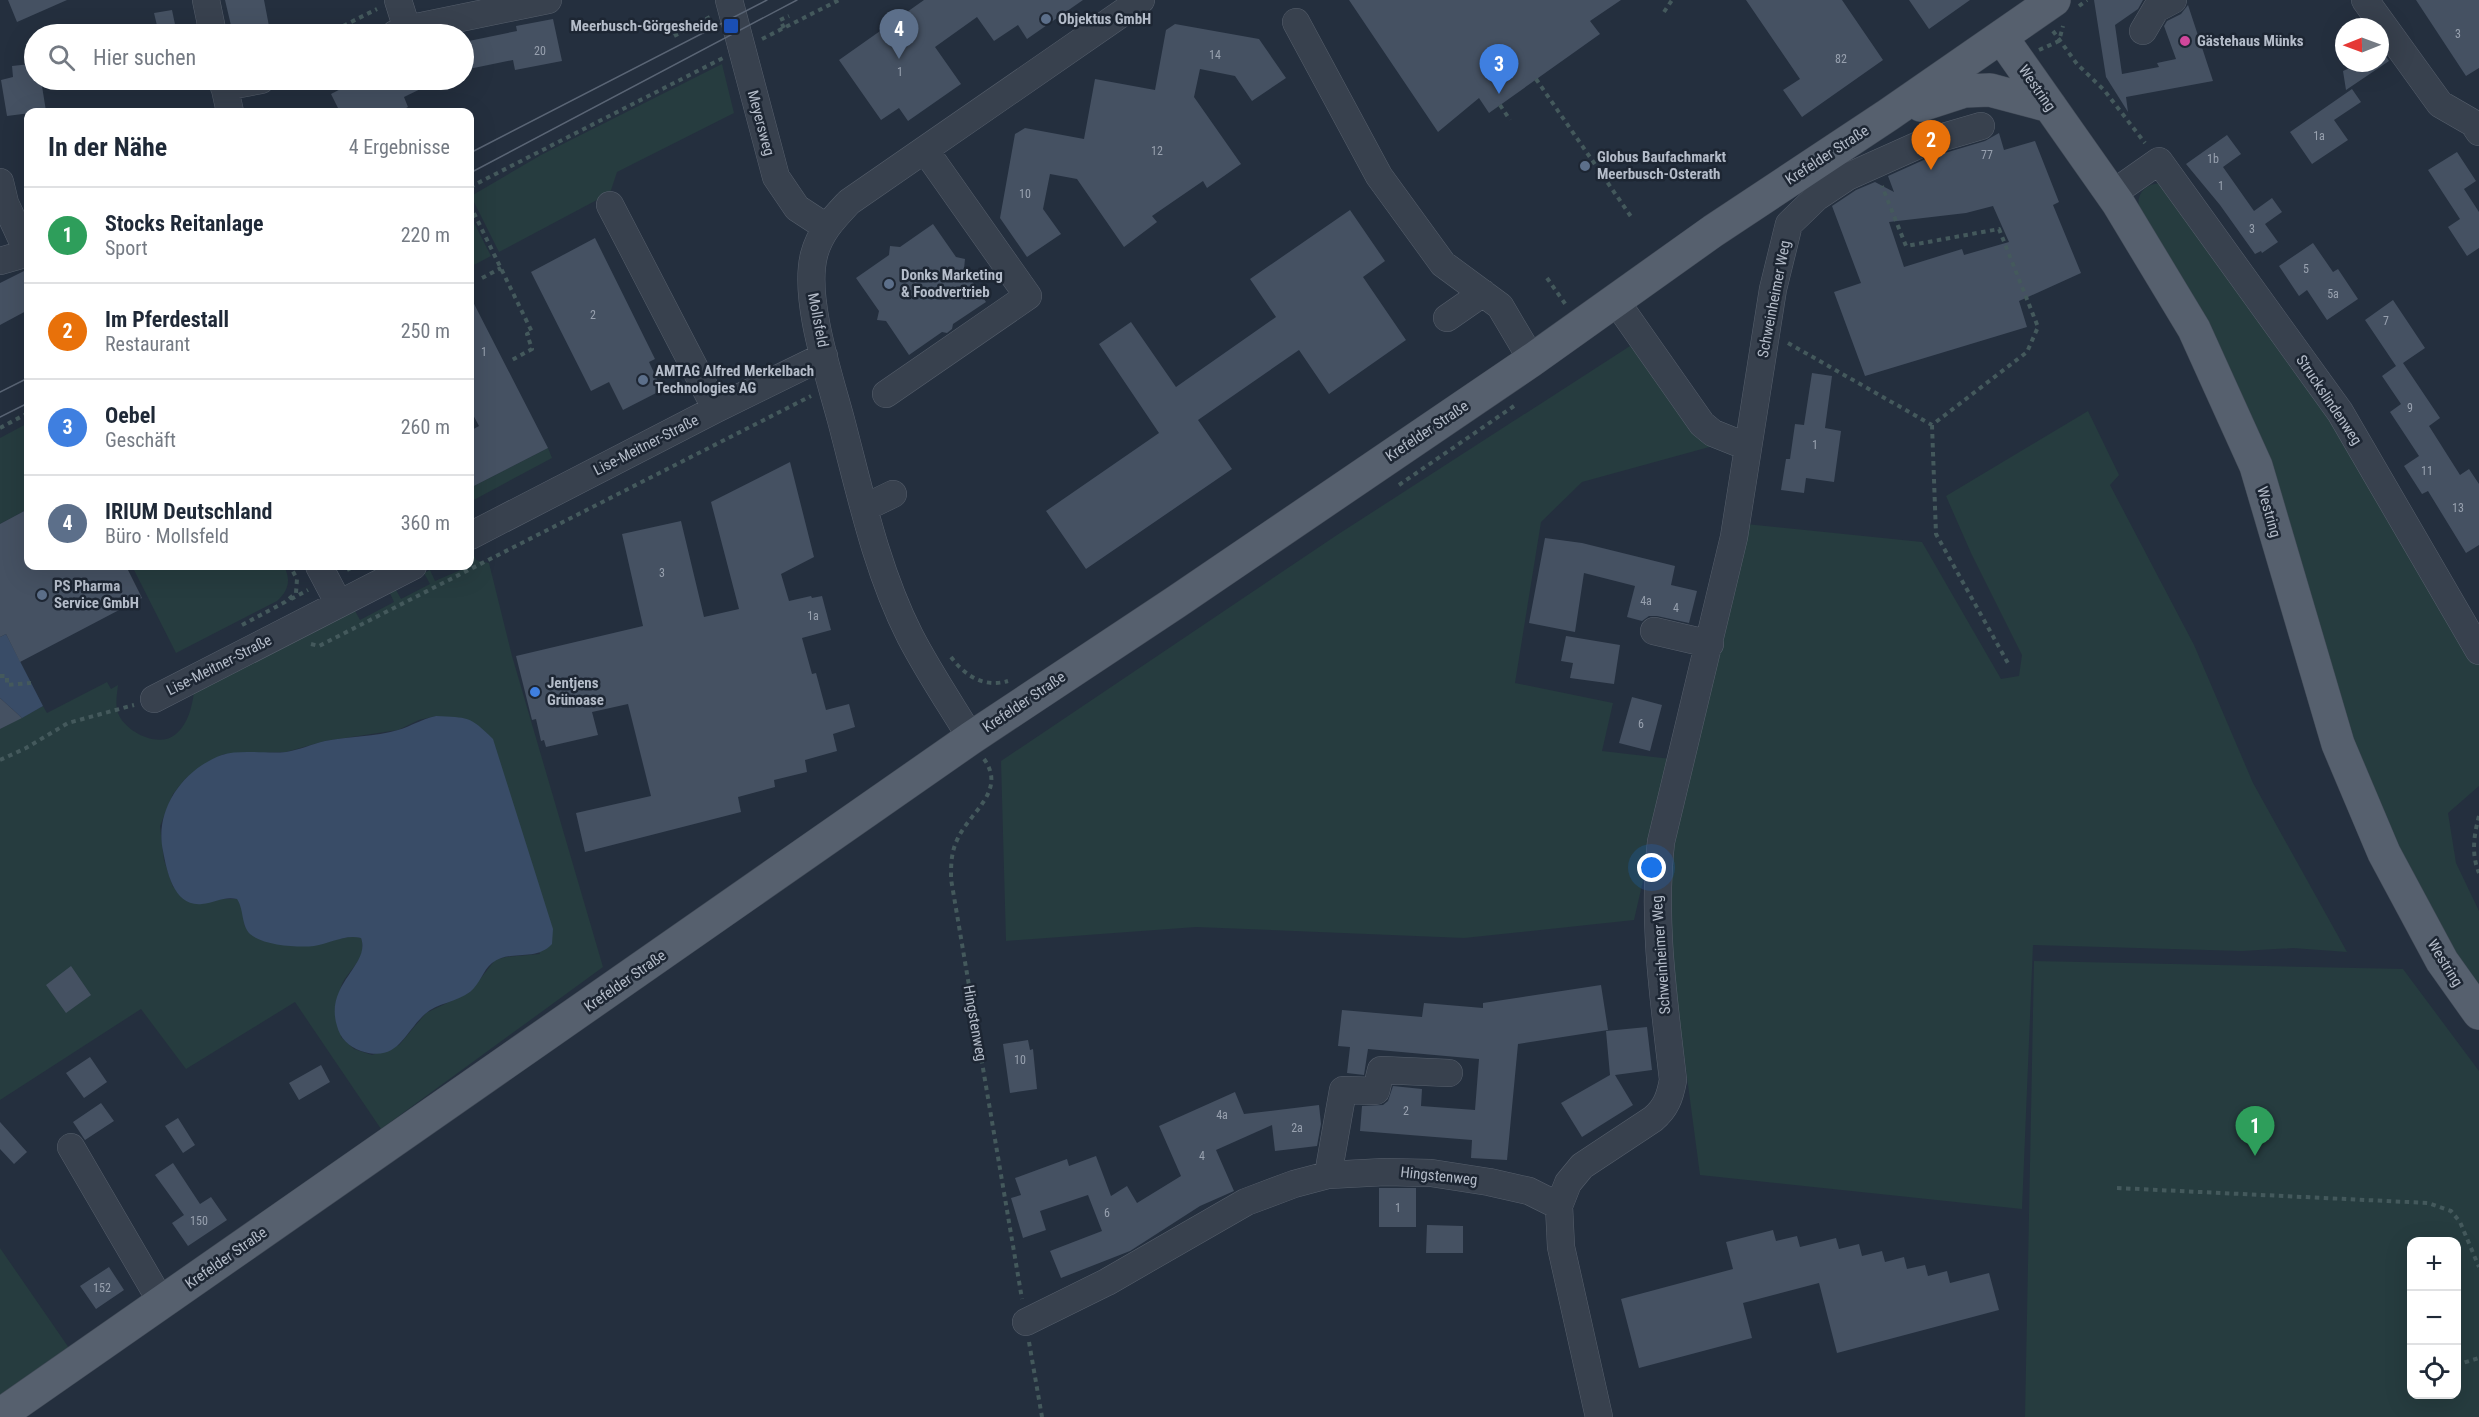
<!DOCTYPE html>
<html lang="de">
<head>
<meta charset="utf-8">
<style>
  body { margin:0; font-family:"Roboto Condensed",sans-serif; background:#f2f2f3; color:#1f2937 }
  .controls { position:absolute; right:18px; bottom:18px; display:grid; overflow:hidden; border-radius:12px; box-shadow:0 6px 24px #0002 }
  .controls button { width:54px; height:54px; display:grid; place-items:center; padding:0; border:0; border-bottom:2px solid #e0e1e3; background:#fff; color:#1f2937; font:30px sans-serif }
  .compass { position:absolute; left:2335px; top:18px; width:54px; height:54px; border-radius:50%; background:#fff; box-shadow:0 6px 24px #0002; rotate:269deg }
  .you { position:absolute; left:1652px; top:868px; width:21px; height:21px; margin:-15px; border:4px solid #fff; border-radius:50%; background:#1a73e8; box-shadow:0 0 0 9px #1a73e833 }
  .badge { display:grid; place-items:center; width:39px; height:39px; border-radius:50%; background:#4f688e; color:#fff; font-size:20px; font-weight:700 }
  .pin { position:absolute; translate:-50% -50px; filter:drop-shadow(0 2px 3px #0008) }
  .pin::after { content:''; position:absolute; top:32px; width:21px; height:18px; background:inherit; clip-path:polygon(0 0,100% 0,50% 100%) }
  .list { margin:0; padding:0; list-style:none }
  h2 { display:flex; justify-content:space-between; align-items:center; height:78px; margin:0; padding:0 24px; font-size:26px }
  h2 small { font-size:20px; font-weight:400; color:#747a83 }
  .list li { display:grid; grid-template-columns:39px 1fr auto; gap:18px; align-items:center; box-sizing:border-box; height:96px; padding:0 24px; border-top:2px solid #e0e1e3 }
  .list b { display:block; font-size:22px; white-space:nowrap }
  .list p { margin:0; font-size:20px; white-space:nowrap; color:#747a83 }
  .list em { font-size:20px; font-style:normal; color:#747a83 }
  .icon { flex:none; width:33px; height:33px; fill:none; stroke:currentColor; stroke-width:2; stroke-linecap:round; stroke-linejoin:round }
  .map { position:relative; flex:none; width:2479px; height:1417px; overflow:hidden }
  .search { position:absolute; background:#fff; box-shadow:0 6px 24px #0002; left:24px; top:24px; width:450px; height:66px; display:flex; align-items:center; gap:15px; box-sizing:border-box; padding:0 21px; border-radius:33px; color:#747a83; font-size:22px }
  .panel { position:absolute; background:#fff; box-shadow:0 6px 24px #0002; left:24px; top:108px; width:450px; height:462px; border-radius:12px }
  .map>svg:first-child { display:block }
  .green { fill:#263c3f; fill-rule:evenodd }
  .water { fill:#394c67 }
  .building { fill:#455162; fill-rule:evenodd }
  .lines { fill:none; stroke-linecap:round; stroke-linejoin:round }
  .minor-casing { stroke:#565f6c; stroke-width:28 }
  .major-casing { stroke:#414a57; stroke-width:34 }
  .path { stroke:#44595c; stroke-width:4; stroke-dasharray:4.5 4.5; stroke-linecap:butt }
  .minor { stroke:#38414e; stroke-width:27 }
  .major { stroke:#56606e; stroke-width:33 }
  .tram { stroke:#5a6575; stroke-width:1.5 }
  .service-dot { fill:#5c6f8a; stroke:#1d2633; stroke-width:2 }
  .transit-dot { fill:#1a4fb4; stroke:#1d2633; stroke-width:2 }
  .hotel-dot { fill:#d1479c; stroke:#1d2633; stroke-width:2 }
  .shop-dot { fill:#3f7fe0; stroke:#1d2633; stroke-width:2 }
  .labels { text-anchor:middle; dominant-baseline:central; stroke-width:5; stroke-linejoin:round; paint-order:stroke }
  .number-label { font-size:12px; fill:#98a1af }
  .poi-label { font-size:15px; font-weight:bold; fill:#b4bcc9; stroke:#1d2633; text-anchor:start }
  .street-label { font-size:15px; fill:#b4bcc9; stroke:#1d2633 }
</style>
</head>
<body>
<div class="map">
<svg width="2479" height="1417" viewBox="0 0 2479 1417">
  <rect width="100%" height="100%" fill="#242f3e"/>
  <path class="green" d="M722 64 734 113 617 172 610 193 499 252 471 196 541 155Z
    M2161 183 2239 283 2383 498 2479 665V786L2448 813 2456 863 2479 911V995L2394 853 2139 210C2136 194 2144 184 2161 183Z
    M470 215 491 256 470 267Z
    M1630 346 1713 446 1582 482 1541 522 1515 683 1613 703 1602 751 1671 759 1634 920 1464 938 1196 927 1006 941 1001 761 1337 535Z
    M2088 411 2119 475 2110 485 2194 645 2253 783 2347 952 2293 948 2242 951 2033 945 2022 1209 1700 1175 1668 934 1670 862 1746 524 1922 542 2001 679 2019 676 2022 655 1971 553 1946 496Z
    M28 423V509L0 524V438Z
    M548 448 552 458 470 502V488Z
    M471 549 476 560 489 563 512 656 603 967 381 1129 295 1002 186 1069 141 1009 0 1100V729L43 706 47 713 107 682 111 689 118 685C117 695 115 703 118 713 125 732 159 749 176 734 188 724 192 707 194 692L354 609 360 620 394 602 389 591 395 588 401 599 430 584 424 573 430 570 435 581 470 566 472 562 470 558ZM436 716 540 954 506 957 495 960 470 992 426 1013 399 1045 372 1055 354 1049 341 1037C341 1024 337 995 342 984 350 968 368 958 361 938L353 936 339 939 245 927 243 908 238 899H220L173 887 164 860 160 826 173 794 186 778 211 761 224 754 286 752 325 741 398 730 419 720Z
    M132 566H284C291 580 289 590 277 601L176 653Z
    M2034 961 2403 969 2479 1071V1417H2025ZM2412 1242H2456V1394H2412Z
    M0 1248 69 1348 0 1395Z"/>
  <path class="water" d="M6 634 43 706 22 718 0 698V637Z
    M436 716C468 718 469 715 493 739L553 929 552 944C536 962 510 949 492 963 483 970 480 984 470 992 457 1002 437 1003 425 1014 403 1034 398 1063 361 1051 349 1047 340 1038 337 1026 324 984 371 965 361 938 344 934 330 944 314 946 298 948 262 945 250 934 241 925 244 909 237 899 224 896 215 903 202 904 174 907 167 872 163 851 154 810 183 769 222 755 239 749 267 754 286 752 299 750 312 744 325 741 349 736 375 737 398 730 412 726 419 720 436 716Z"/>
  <path class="building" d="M8 0H67L17 22Z
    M225 0H264L269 26 266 27 267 34H233Z
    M924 0H1083L1027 39 1018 25 994 41 977 17 935 47 961 84 908 121 899 108 881 120 839 60Z
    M1349 0H1621L1590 21 1600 34 1489 113 1479 98 1438 132Z
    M1746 0H1842L1883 60 1802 117 1783 90 1800 79Z
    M1909 0H1970L1929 29Z
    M2094 0H2143L2138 9 2115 25 2122 74 2159 67 2157 63 2176 59 2164 26 2167 21 2181 14 2188 5 2213 81 2126 97 2128 112 2106 77Z
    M2416 0H2479V68L2466 76Z
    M172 10 177 34H159L154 13Z
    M553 19 562 61 515 70 513 60 464 70V42L517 31 516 26Z
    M1175 24 1259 39 1286 78 1252 101 1235 76 1200 69 1194 97 1241 164 1207 188 1203 181 1152 216 1157 222 1124 247 1077 179 1050 174 1043 209 1061 234 1027 257 1000 218 1015 134 1025 128 1084 139 1095 79 1155 90 1166 30Z
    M2384 53 2389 61 2346 90 2343 71 2361 63H2380V55Z
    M30 64 32 76 34 75V80H41L46 111 7 116 1 80 13 77 12 66Z
    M358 80H439L404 97 408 107 398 112H340L331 94Z
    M2352 89 2361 102 2334 120 2348 140 2312 164 2290 132Z
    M1999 133 2004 150 2035 141 2059 202 2053 205 2081 273 2019 301 2027 327 1865 376 1834 292 1861 283 1832 206 1856 190 1875 182 1894 192 1888 176 1928 158 1985 141ZM1993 206 2009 242 1964 255 1962 249 1904 267 1889 222 1966 213Z
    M2227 135 2241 154 2223 167 2254 211 2272 198 2282 212 2265 224 2278 242 2262 253 2261 251 2255 254 2220 205 2186 164Z
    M2457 152 2476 181 2464 189 2479 212V248L2467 256 2448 227 2460 219 2428 170Z
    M1350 210 1385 261 1363 277 1406 340 1329 394 1299 350 1198 420 1232 469 1086 569 1046 511 1159 433 1099 344 1131 322 1176 387 1276 317 1250 279Z
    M933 224 956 257 965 259 964 269 986 302 953 324 952 329 947 333 942 332 909 355 886 321 877 320 879 311 856 278 889 255 890 246 900 247Z
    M595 238 655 359 649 362 662 390 623 410 609 382 591 391 531 272Z
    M2313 243 2333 272 2338 269 2358 299 2327 320 2307 290 2299 296 2279 266Z
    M28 269V310L0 325V283Z
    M470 296 548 448 470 488V431L479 426 470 409Z
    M2393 300 2425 348 2403 363 2440 418 2429 426 2460 475 2469 469 2479 484V545L2466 553 2428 491 2422 494 2404 466 2419 456 2390 412 2401 404 2382 376 2396 366 2365 320Z
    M1812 373 1832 376 1825 428 1841 431 1834 482 1806 478 1804 493 1781 490 1786 459H1790L1795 424 1804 425Z
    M790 462 814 557 781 574 789 601 811 596 812 598 822 596 831 630 802 638 812 674 816 673 826 710 849 704 855 727 833 734 837 751 805 760 807 772 774 780 775 787 738 797 741 812 585 852 576 813 651 796 628 704 592 712 598 735 546 747 544 740 541 741 536 719 532 720 516 656 643 626 622 534 681 521 704 617 739 609 711 502Z
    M28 509V566H126L142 598 20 662 6 634 0 637V524Z
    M1545 538 1582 543 1675 566 1671 585 1697 591 1689 623 1657 616H1649L1642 621 1627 617 1635 586 1584 573 1575 632 1529 623Z
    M1566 636 1620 645 1614 684 1570 678 1573 663 1561 661Z
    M1632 697 1662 705 1650 751 1619 743Z
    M0 698 22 718 0 729Z
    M71 966 91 995 66 1013 46 985Z
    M1601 985 1608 1030 1518 1044 1507 1160 1471 1158 1472 1140 1360 1131 1362 1106 1383 1105 1388 1101 1393 1086 1422 1089 1421 1106 1475 1110 1479 1059 1368 1049 1364 1075 1347 1073 1350 1047 1338 1046 1342 1010 1422 1017 1424 1003 1483 1008V1003Z
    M1647 1027 1652 1070 1615 1075 1633 1105 1582 1137 1561 1103 1610 1075 1606 1031Z
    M1028 1040 1030 1050 1033 1049 1037 1089 1010 1093 1003 1044Z
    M90 1057 107 1082 84 1098 66 1073Z
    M321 1065 330 1082 299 1100 289 1083Z
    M1235 1092 1244 1114 1319 1105 1321 1124 1317 1146 1275 1151 1272 1125 1216 1150 1234 1191 1200 1206 1130 1251 1061 1278 1050 1251 1102 1231 1088 1195 1040 1211 1046 1230 1023 1238 1011 1198 1021 1195 1015 1178 1067 1159 1069 1166 1096 1156 1111 1196 1127 1186 1137 1203 1181 1176 1159 1126Z
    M101 1103 114 1121 85 1140 73 1122Z
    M178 1118 195 1145 183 1153 165 1126Z
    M0 1122 27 1152 14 1164 0 1149Z
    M173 1163 200 1204 211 1197 227 1220 188 1246 172 1223 184 1215 155 1175Z
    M1379 1188H1416V1227H1379Z
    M1427 1225 1463 1226V1253H1426Z
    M1773 1230 1776 1241 1797 1236 1800 1247 1836 1238 1839 1249 1859 1244 1862 1256 1882 1251 1885 1262 1904 1257 1907 1269 1925 1265 1928 1276 1947 1271 1950 1283 1989 1273 1999 1310 1837 1353 1819 1283 1743 1303 1752 1338 1639 1368 1621 1299 1733 1269 1726 1242Z
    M109 1267 124 1290 96 1309 80 1286Z"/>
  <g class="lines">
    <defs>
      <path id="minor" d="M206 0 213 34
        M398 0 407 29
        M729 0 776 177 797 208 826 227
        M2365 0 2440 104 2473 123 2479 132
        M1296 22 1379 176 1443 264 1500 306 1532 360
        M2143 31 2156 9 2173 0
        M395 34 407 29 548 0
        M223 80 230 112
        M224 87 261 80
        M0 182 5 203 28 253
        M2112 194 2159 161 2340 412 2479 651
        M610 205 716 409
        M0 261 28 253
        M1615 300 1702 424 1713 433 1748 447
        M1447 318 1483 293
        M886 394 1028 296 925 150
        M864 508 893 494
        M470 536 716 409 824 356
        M319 566 339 604
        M1654 631 1710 644
        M154 699 413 566
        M971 738C951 705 928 671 910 636 876 569 860 492 841 420 829 375 803 299 814 255 820 232 834 218 849 202L1141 0
        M71 1147 162 1303
        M1328 1175 1343 1090 1376 1091 1381 1070 1449 1073
        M1026 1322 1107 1282 1246 1202 1294 1184 1328 1175 1385 1172 1431 1173 1489 1182 1529 1191 1559 1206
        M1599 1417 1561 1247 1559 1206 1568 1183 1582 1166 1653 1119C1666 1108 1670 1097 1673 1080 1664 1000 1652 922 1661 842L1734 537 1773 289 1789 224 1817 197 1847 177 1923 143 1981 126"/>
      <path id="major" d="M2002 38 2118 203 2194 329 2256 466 2338 744 2384 853 2442 961 2479 1013
        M1921 105 1964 91 1990 90 2050 106
        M0 1415 971 738 1176 602 1532 360 1713 231 1888 115 2054 0"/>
    </defs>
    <use href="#minor" class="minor-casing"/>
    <use href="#major" class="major-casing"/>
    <path class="path" d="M2079 6 2087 0
      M1664 12 1672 0
      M784 28 780 20 789 16
      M2053 31 2077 64 2104 90 2145 143
      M327 34 377 9
      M674 36 710 17
      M762 39 839 0
      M2039 50 2059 41 2063 26
      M1536 79 1632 218
      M1500 105 1510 120
      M470 187 723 58
      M470 205 532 332 527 334 532 349 512 360
      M482 278 501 268
      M1547 278 1566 305
      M1788 343 1932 425 2027 352 2038 327 1999 229 1906 246 1882 186
      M1932 425 1936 534 2009 665
      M0 428 28 413
      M1399 485 1514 406
      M347 570 355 566
      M291 599 308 590
      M242 625 285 602 296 593 297 579 290 566
      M311 644 319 646 811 396
      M951 657C965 676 984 688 1008 681
      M0 676H7V685L31 683
      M984 759C1007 791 970 812 958 838 951 852 951 864 951 879L1022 1299
      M0 760 26 748 68 723 134 705
      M2479 816C2474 835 2471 854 2479 873
      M2117 1188 2428 1203 2451 1211 2460 1222 2479 1267
      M1029 1342 1042 1417
      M2456 1365 2479 1358"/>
    <use href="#minor" class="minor"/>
    <use href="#major" class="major"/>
    <path class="tram" d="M470 153 767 0
      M470 173 797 0
      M0 392 28 378
      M0 417 28 403"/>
  </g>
  <g class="service-dot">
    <circle cx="1046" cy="19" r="6"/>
    <circle cx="1585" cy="166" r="6"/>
    <circle cx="889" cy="284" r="6"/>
    <circle cx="643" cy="380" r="6"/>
    <circle cx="42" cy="595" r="6"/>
  </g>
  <rect class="transit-dot" x="723" y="18" width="16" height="16" rx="3"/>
  <circle class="hotel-dot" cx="2185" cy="41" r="6"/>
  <circle class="shop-dot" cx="535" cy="692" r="6"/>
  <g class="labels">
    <g class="number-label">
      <text x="2458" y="34">3</text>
      <text x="540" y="51">20</text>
      <text x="1215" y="55">14</text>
      <text x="1841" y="59">82</text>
      <text x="900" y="72">1</text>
      <text x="2319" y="136">1a</text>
      <text x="1157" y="151">12</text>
      <text x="1987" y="155">77</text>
      <text x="2213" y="159">1b</text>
      <text x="2221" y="186">1</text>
      <text x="1025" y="194">10</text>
      <text x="2252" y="229">3</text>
      <text x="2306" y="269">5</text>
      <text x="2333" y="294">5a</text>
      <text x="593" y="315">2</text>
      <text x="2386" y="321">7</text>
      <text x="484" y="352">1</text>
      <text x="2410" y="408">9</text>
      <text x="1815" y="445">1</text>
      <text x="2427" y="471">11</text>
      <text x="2458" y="508">13</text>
      <text x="662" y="573">3</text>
      <text x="1646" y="601">4a</text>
      <text x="1676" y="608">4</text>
      <text x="813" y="616">1a</text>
      <text x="1641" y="724">6</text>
      <text x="1020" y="1060">10</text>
      <text x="1406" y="1111">2</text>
      <text x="1222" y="1115">4a</text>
      <text x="1297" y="1128">2a</text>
      <text x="1202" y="1156">4</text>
      <text x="1398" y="1208">1</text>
      <text x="1107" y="1213">6</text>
      <text x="199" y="1221">150</text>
      <text x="102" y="1288">152</text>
    </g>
    <g class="poi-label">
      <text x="1058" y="19">Objektus GmbH</text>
      <text x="718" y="26" text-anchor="end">Meerbusch-Görgesheide</text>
      <text x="2197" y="41">Gästehaus Münks</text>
      <text x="1597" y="157">Globus Baufachmarkt<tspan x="1597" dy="17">Meerbusch-Osterath</tspan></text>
      <text x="901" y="275">Donks Marketing<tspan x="901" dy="17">&amp; Foodvertrieb</tspan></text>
      <text x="655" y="371">AMTAG Alfred Merkelbach<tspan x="655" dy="17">Technologies AG</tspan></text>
      <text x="54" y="586">PS Pharma<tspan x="54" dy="17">Service GmbH</tspan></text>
      <text x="547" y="683">Jentjens<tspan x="547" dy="17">Grünoase</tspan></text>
    </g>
    <g class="street-label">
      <text transform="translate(2037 88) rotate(55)">Westring</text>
      <text transform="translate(761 123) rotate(75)">Meyersweg</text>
      <text transform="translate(1827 155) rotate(-33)">Krefelder Straße</text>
      <text transform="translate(1774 299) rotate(-79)">Schweinheimer Weg</text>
      <text transform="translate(818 320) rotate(79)">Mollsfeld</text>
      <text transform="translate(2329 400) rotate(56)">Struckslindenweg</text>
      <text transform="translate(1427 431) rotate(-34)">Krefelder Straße</text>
      <text transform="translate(646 445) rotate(-27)">Lise-Meitner-Straße</text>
      <text transform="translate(2269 512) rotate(74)">Westring</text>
      <text transform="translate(219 665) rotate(-27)">Lise-Meitner-Straße</text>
      <text transform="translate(1024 702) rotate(-34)">Krefelder Straße</text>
      <text transform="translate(1661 955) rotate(-94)">Schweinheimer Weg</text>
      <text transform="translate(2445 963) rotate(58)">Westring</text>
      <text transform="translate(625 981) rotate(-35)">Krefelder Straße</text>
      <text transform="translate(975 1023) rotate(80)">Hingstenweg</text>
      <text transform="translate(1439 1176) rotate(6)">Hingstenweg</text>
      <text transform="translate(226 1258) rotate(-35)">Krefelder Straße</text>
    </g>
  </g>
</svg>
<div class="controls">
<button>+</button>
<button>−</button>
<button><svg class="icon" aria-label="locate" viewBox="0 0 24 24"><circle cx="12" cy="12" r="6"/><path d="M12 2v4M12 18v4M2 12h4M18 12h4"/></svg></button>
</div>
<svg class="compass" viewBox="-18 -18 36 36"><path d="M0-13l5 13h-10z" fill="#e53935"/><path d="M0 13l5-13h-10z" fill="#747a83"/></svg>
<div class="you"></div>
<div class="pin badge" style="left:2255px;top:1156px;background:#2e9e5b">1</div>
<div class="pin badge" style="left:1931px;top:170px;background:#e8710a">2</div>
<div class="pin badge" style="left:1499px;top:94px;background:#3f7fe0">3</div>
<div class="pin badge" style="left:899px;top:59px;background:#5c6f8a">4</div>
<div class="search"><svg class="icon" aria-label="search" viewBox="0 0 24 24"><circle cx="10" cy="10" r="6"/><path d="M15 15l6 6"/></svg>Hier suchen</div>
<section class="panel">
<h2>In der Nähe<small>4 Ergebnisse</small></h2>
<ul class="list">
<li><span class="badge" style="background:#2e9e5b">1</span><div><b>Stocks Reitanlage</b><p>Sport</p></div><em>220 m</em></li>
<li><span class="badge" style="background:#e8710a">2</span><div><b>Im Pferdestall</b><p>Restaurant</p></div><em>250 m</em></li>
<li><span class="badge" style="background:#3f7fe0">3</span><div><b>Oebel</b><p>Geschäft</p></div><em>260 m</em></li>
<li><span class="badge" style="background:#5c6f8a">4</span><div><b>IRIUM Deutschland</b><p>Büro · Mollsfeld</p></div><em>360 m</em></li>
</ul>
</section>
</div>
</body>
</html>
